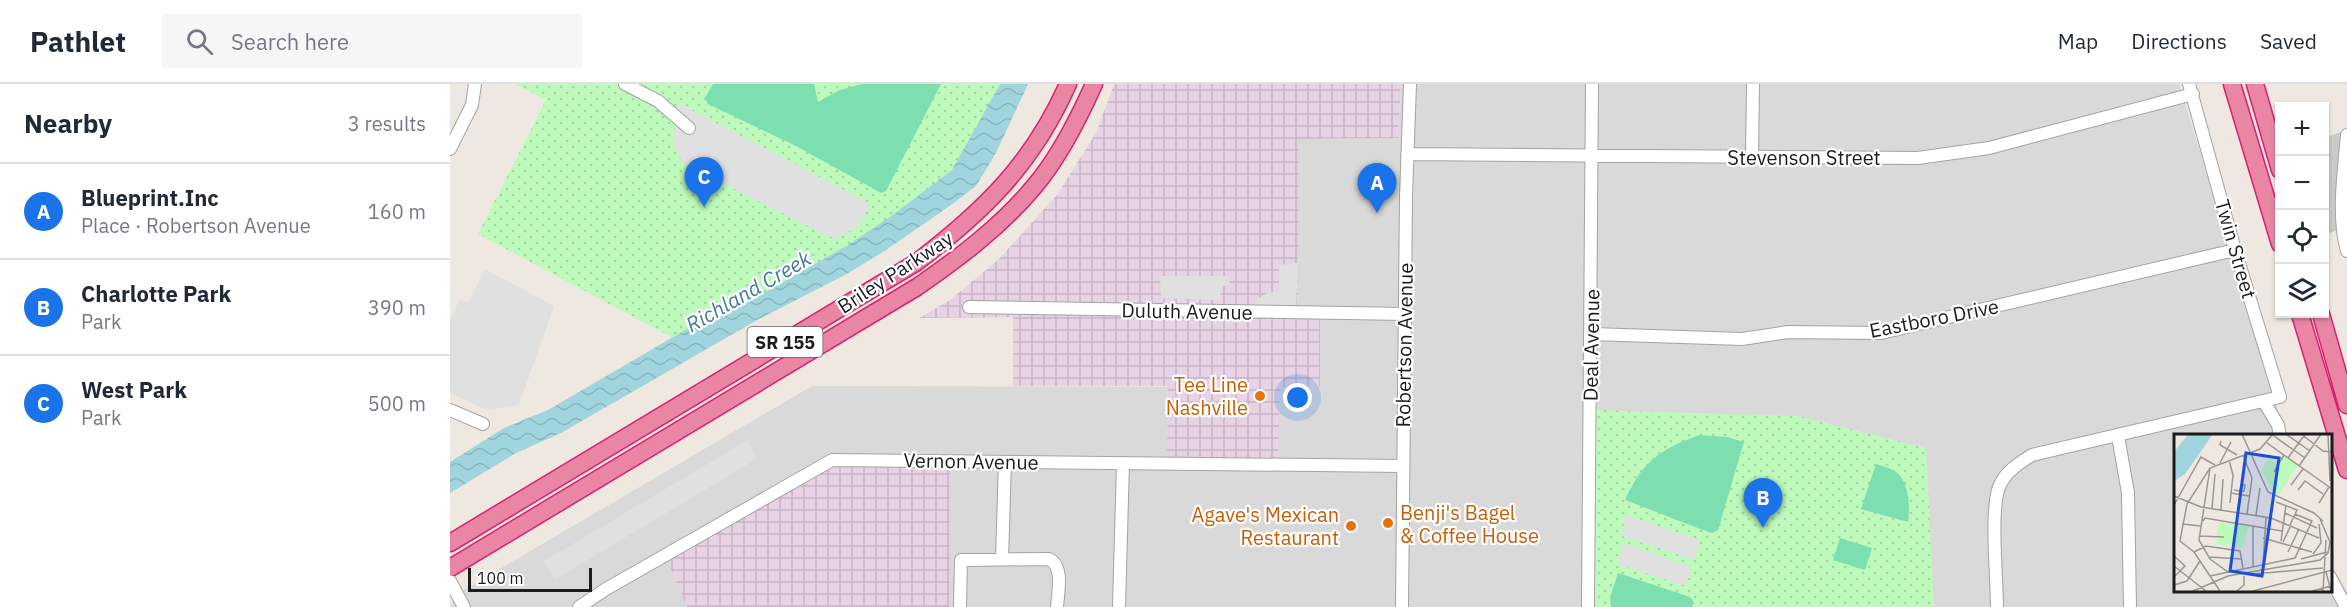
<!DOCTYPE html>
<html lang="en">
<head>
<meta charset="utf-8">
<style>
  body { margin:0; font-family:"IBM Plex Sans",sans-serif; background:#f6f6f7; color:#1f2937 }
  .controls { position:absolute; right:18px; top:18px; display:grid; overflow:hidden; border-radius:0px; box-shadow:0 2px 4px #0004 }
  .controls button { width:54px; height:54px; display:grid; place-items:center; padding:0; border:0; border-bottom:2px solid #e0e1e3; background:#fff; color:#1f2937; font:30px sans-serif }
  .scale { position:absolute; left:18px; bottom:15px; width:124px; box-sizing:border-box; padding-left:6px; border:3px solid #1c1c1c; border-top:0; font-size:16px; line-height:21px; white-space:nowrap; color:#1c1c1c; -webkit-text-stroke:4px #fff; paint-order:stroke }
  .you { position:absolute; left:848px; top:314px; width:21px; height:21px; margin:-15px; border:4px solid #fff; border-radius:50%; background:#1a73e8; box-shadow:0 0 0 9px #1a73e833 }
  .badge { display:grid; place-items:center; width:39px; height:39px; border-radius:50%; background:#1a73e8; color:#fff; font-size:20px; font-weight:700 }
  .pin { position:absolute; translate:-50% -50px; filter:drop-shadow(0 2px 3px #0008) }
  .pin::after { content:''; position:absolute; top:32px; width:21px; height:18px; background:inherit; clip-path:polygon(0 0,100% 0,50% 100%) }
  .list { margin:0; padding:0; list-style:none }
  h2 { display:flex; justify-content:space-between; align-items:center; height:78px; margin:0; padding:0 24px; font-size:26px }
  h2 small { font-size:20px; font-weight:400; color:#747a83 }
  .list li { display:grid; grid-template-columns:39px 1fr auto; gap:18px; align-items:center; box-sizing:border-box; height:96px; padding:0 24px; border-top:2px solid #e0e1e3 }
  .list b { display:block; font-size:22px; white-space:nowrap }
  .list p { margin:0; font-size:20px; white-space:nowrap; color:#747a83 }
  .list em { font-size:20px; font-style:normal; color:#747a83 }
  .icon { flex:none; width:33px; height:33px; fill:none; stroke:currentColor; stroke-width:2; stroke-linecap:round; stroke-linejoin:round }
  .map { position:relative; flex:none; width:1897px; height:523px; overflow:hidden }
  header { display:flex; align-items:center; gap:36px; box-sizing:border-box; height:84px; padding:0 30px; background:#fff; border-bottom:2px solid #e0e1e3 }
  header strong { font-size:28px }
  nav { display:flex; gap:33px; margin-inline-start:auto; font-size:21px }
  .search { width:420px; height:54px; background:#f6f6f7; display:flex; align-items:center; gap:15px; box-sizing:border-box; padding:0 21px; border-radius:0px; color:#747a83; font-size:22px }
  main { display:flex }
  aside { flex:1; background:#fff }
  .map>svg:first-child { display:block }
  .residential { fill:#dad9d9 }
  .industrial { fill:url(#industrial-grid) }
  .religious { fill:#cacaca }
  .park { fill:url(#park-dots) }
  .pitch { fill:#7ddfaf }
  .parking { fill:#e0e0e0 }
  .water { fill:url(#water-waves) }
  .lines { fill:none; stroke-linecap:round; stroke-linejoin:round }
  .minor-casing { stroke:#a3a3a3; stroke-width:14 }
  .highway-casing { stroke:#da2073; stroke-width:19 }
  .minor { stroke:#fff; stroke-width:12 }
  .highway { stroke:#e886a3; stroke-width:16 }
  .food-dot { fill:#e8710a; stroke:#fff; stroke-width:2 }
  .labels { text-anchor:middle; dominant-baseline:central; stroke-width:4.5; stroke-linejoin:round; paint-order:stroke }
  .shield { fill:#fff; stroke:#606060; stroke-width:1.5 }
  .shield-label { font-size:18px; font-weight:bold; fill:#1c1c1c }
  .street-label { font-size:20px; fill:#1c1c1c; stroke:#fff }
  .food-label { font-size:20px; fill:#c56008; stroke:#fff; text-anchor:end }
  .water-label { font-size:21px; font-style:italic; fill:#42799d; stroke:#fff }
  .inset-road { fill:none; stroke:#9a9692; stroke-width:1.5 }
  .view { fill:#1d4ed8; fill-opacity:0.15; stroke:#1d4ed8; stroke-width:3 }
  .inset-edge { fill:none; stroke:#1c1c1c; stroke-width:3 }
</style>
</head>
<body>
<header>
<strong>Pathlet</strong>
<div class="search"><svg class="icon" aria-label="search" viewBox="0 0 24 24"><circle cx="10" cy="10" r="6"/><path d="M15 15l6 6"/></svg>Search here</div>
<nav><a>Map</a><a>Directions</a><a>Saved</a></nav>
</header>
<main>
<aside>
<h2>Nearby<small>3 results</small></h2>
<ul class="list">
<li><span class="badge">A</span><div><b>Blueprint.Inc</b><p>Place · Robertson Avenue</p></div><em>160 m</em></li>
<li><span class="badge">B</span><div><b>Charlotte Park</b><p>Park</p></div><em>390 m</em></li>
<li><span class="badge">C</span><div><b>West Park</b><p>Park</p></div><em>500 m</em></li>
</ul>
</aside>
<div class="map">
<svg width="1897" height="523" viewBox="0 0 1897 523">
  <defs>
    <pattern id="industrial-grid" width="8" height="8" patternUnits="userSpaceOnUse" patternTransform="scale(1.5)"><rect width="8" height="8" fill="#e7d3e5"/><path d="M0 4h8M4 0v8" fill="none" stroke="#c6b5c4"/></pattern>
    <pattern id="park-dots" width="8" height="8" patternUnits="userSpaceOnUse" patternTransform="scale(1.5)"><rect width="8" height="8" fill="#bdfabc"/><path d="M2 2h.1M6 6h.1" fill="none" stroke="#a2d6a1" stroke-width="1.8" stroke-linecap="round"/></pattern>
    <pattern id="water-waves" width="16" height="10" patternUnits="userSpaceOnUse" patternTransform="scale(1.5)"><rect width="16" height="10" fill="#a0d5dd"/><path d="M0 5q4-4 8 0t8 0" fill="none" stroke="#89b6bd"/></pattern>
  </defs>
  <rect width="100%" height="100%" fill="#eee8e1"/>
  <path class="residential" d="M951 0H1729L1821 297 1834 352H1726V506H1880L1881 479 1897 508V523H1L7 510 362 302 870 303V236H848V55L948 54Z"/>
  <path class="industrial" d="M664 0H951L948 54 848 55V236H870V303H830L828 375 717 372 718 302H563V233L469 234 500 216 548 176 607 111 646 49Z
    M386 381 500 384 499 523H237L217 475Z"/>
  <path class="religious" d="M1892 48 1888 146 1875 151V53Z"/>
  <path class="park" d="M65 0H559L501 96 412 163 227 256 28 150 96 16Z
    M1145 326 1348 332 1476 364 1484 523H1145Z"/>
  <path class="pitch" d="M263 0H364L368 18 390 6 412 0H491L436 107 431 109 346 62 258 20 255 14Z
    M1250 351 1277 353 1294 358 1268 446 1261 449 1175 416C1193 377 1210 365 1250 351Z
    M1426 380C1432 382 1440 384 1445 387 1460 399 1460 422 1458 438L1411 425Z
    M1390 454 1422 464 1415 486 1383 476Z
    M1168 489 1240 513 1244 518 1242 523H1161L1160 514Z"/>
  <path class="parking" d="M228 19 421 120 409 142 385 155 232 79 223 57Z
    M848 179 846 226 805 227 808 215 819 208H829V181Z
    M35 185 104 222 69 321 37 326 0 309V235L10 215 18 219Z
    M710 192H779L780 202H771L770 216 711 214Z
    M298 356 308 374 104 496 94 477Z
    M1175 431 1250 456 1244 476 1172 452Z
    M1173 459 1242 483 1236 502 1168 480Z"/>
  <path class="water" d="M550 0H578L546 69 526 102 501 121 436 166 395 191 307 236 111 349 66 369 0 409V378L54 344 98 326 237 245 286 225 398 161 440 133 502 86Z"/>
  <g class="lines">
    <defs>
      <path id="minor" d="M175 0 208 17 239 44
        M1897 51C1894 86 1887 133 1897 167
        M0 65 22 21 25 0
        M957 70 1468 74 1539 64 1743 10
        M1302 73 1303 0
        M519 223 955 230
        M1142 250 1292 255 1338 248 1431 249 1785 166
        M1814 318 1828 341 1830 352
        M0 326 33 340
        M1668 352 1678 409 1680 523
        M552 475 555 378
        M1880 493 1896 523
        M0 497 14 523
        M129 523 156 505 382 376 952 382
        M510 523 511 476 599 475C614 482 608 509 607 523
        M669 523 673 379
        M952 523 956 112 960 0
        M1138 523 1142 0
        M1547 523C1547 494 1540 427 1549 403 1555 388 1569 379 1582 371L1830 313 1785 166 1739 0"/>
      <path id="highway" d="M1782 0 1830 160
        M1805 0 1830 86
        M1850 230 1897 386
        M1871 230 1897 321
        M0 459 467 178C535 126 583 79 618 0
        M0 484 467 203C509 174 550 143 583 104 609 74 628 36 644 0"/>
    </defs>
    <use href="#minor" class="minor-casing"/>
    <use href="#highway" class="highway-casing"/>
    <use href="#minor" class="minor"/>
    <use href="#highway" class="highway"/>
  </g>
  <g class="food-dot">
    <circle cx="810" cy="312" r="6"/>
    <circle cx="938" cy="439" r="6"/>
    <circle cx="901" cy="442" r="6"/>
  </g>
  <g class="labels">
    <rect class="shield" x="297.5" y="243" width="75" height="30" rx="4.5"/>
    <g class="shield-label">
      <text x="335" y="258">SR 155</text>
    </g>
    <g class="street-label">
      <text x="1354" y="73">Stevenson Street</text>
      <text transform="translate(1786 165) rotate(74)">Twin Street</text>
      <text transform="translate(445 188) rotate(-33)">Briley Parkway</text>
      <text transform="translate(737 227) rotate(1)">Duluth Avenue</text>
      <text transform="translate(1484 234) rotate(-11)">Eastboro Drive</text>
      <text transform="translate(954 261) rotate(-89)">Robertson Avenue</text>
      <text transform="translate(1141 261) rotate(-89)">Deal Avenue</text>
      <text transform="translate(521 377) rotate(1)">Vernon Avenue</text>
    </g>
    <g class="food-label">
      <text x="798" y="300">Tee Line<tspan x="798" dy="23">Nashville</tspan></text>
      <text x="950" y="428" text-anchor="start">Benji's Bagel<tspan x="950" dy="23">&amp; Coffee House</tspan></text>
      <text x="889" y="430">Agave's Mexican<tspan x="889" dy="23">Restaurant</tspan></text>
    </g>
    <g class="water-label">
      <text transform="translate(298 207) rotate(-30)">Richland Creek</text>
    </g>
  </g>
  <g transform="translate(1724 350)">
    <rect width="158" height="158" fill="#eee8e1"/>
    <path d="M109 21 124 32 104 61 98 57 87 36 95 24 103 29ZM45 88 75 92 69 113 42 110Z" fill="#bdfabc"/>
    <path d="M39 0 11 40 0 47V18L7 9 15 0Z" fill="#a0d5dd"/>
    <path class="inset-road" d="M68 0 94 58 140 79 149 87M97 0 131 24M112 0 136 17M127 0 149 17 157 18M154 0 156 47M47 7 46 11 63 21M93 9 158 55M69 21 78 44 73 80M114 24 131 0M55 26 59 41 56 69M46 29 57 8M125 32 147 0M36 34 25 106 36 125 54 138M100 38 110 21M117 51 129 35M60 56 66 57H70L71 51H67L66 57 65 61M124 56 131 47 149 60M57 59 75 62M0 62 27 73 97 84 145 104M102 68 123 76 116 91M145 69 155 53M0 71 27 23 41 31M38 74 41 40M47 76 49 45M111 79 143 94M82 81 86 54M29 87 31 84 108 97M8 90 27 92M25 102 50 103M89 104 138 118M107 107 112 71M109 108 117 91M20 118 32 112 66 117 69 134M114 118 125 95M139 120 147 109 145 90M0 122 11 132 0 143M35 123 68 125M127 125 153 118M0 132 32 157M89 132 92 83M79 133V93M152 138 157 157M79 140 149 134M36 142 121 124 138 87 121 80M0 151 13 147 26 127M19 157 54 142 146 126 154 119 156 108 146 85M46 157 20 118 6 107 13 70 36 34 86 15 99 0M63 157 70 151V142M79 157 158 136M138 157 157 152M149 157 152 106"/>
    <path class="view" d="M72 19 105 24 88 142 56 137Z"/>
    <rect width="158" height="158" class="inset-edge"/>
  </g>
</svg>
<div class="controls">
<button>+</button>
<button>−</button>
<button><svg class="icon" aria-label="locate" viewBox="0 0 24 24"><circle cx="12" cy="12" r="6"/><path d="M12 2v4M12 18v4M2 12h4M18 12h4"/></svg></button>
<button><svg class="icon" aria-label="layers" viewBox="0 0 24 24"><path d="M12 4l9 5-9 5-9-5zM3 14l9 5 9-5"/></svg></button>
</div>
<div class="scale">100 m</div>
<div class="you"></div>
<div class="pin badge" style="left:927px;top:129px">A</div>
<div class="pin badge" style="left:1313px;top:444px">B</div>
<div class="pin badge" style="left:254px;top:123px">C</div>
</div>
</main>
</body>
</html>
